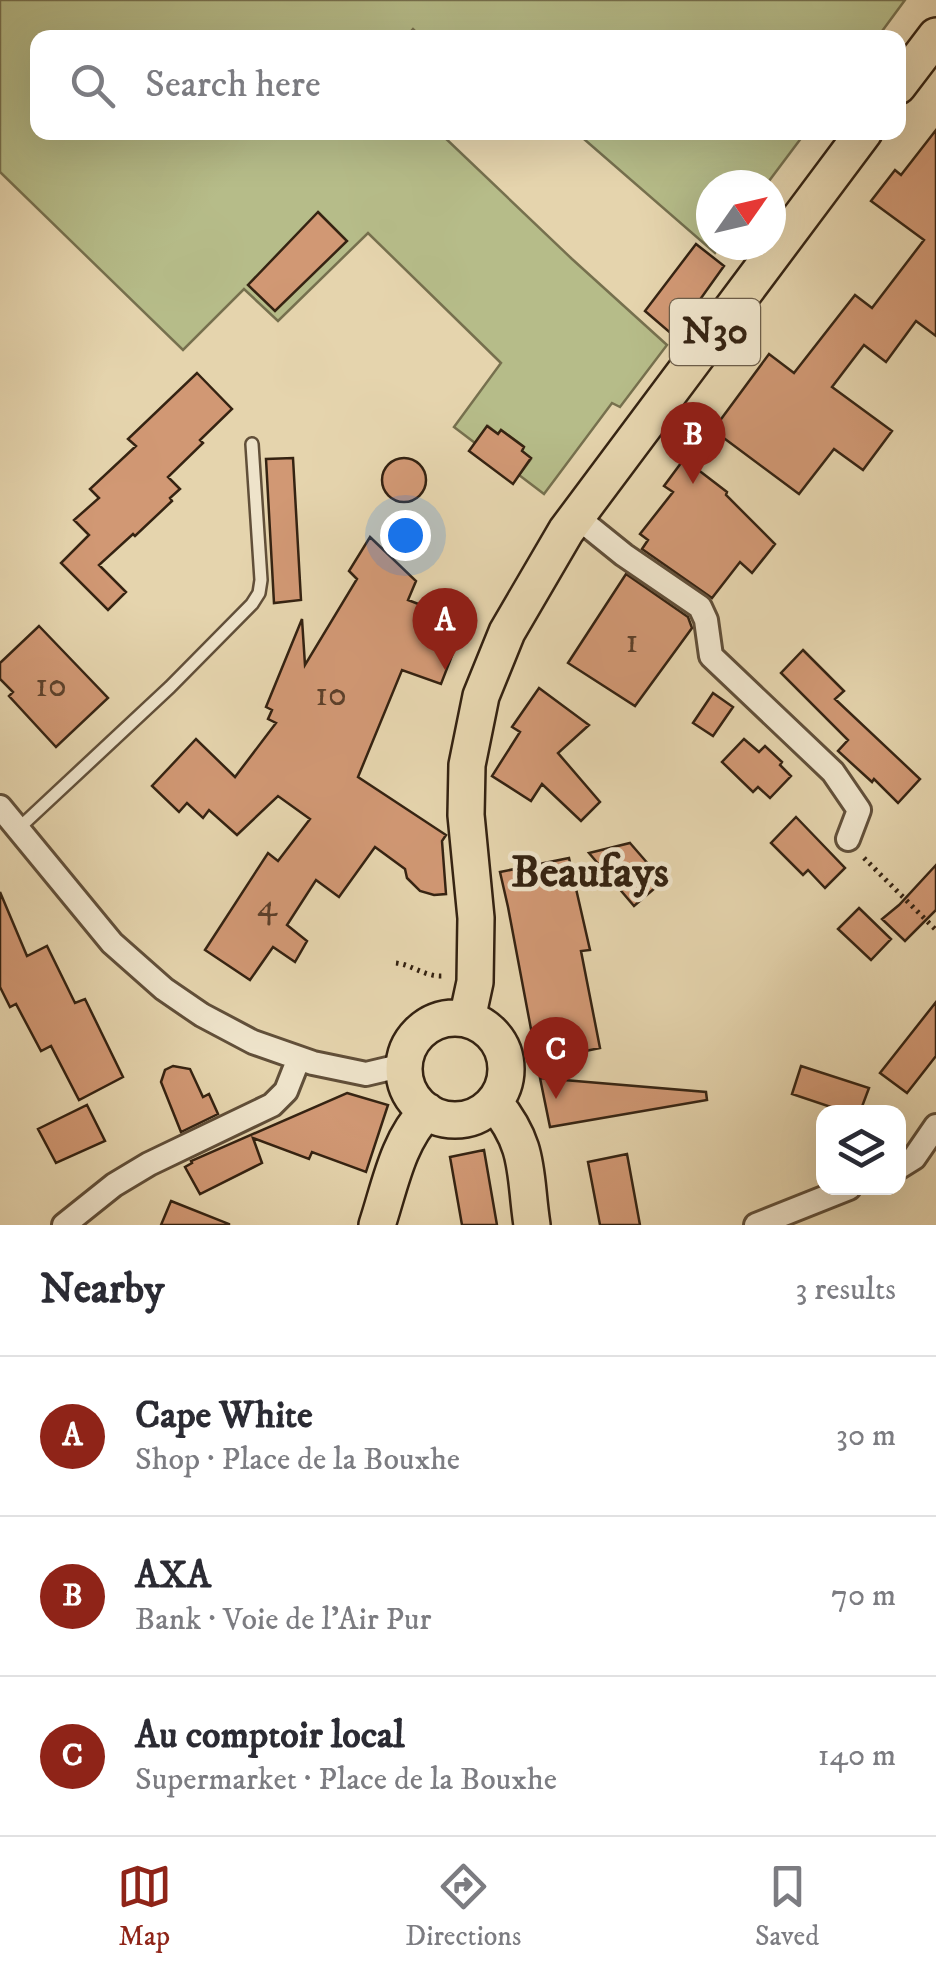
<!DOCTYPE html>
<html lang="en">
<head>
<meta charset="utf-8">
<style>
  body { margin:0; font-family:"IM FELL DW Pica",serif; background:#f2f2f3; color:#2b2b33 }
  .controls { position:absolute; right:30px; bottom:30px; display:grid; overflow:hidden; border-radius:20px; box-shadow:0 10px 40px #0002 }
  .controls button { width:90px; height:90px; display:grid; place-items:center; padding:0; border:0; border-bottom:2px solid #e1e1e2; background:#fff; color:#2b2b33; font:50px sans-serif }
  .compass { position:absolute; left:696px; top:170px; width:90px; height:90px; border-radius:50%; background:#fff; box-shadow:0 10px 40px #0002; rotate:56deg }
  .you { position:absolute; left:405px; top:535px; width:35px; height:35px; margin:-25px; border:8px solid #fff; border-radius:50%; background:#1a73e8; box-shadow:0 0 0 15px #1a73e833 }
  .badge { display:grid; place-items:center; width:65px; height:65px; border-radius:50%; background:#8f2418; color:#fff; font-size:32px; font-weight:700 }
  .pin { position:absolute; translate:-50% -82px; filter:drop-shadow(0 2px 5px #0008) }
  .pin::after { content:''; position:absolute; top:52px; width:35px; height:30px; background:inherit; clip-path:polygon(0 0,100% 0,50% 100%) }
  .list { margin:0; padding:0; list-style:none }
  h2 { display:flex; justify-content:space-between; align-items:center; height:130px; margin:0; padding:0 40px; font-size:42px }
  h2 small { font-size:32px; font-weight:400; color:#7c7c81 }
  .list li { display:grid; grid-template-columns:65px 1fr auto; gap:30px; align-items:center; box-sizing:border-box; height:160px; padding:0 40px; border-top:2px solid #e1e1e2 }
  .list b { display:block; font-size:38px; white-space:nowrap }
  .list p { margin:0; font-size:32px; white-space:nowrap; color:#7c7c81 }
  .list em { font-size:32px; font-style:normal; color:#7c7c81 }
  .icon { flex:none; width:55px; height:55px; fill:none; stroke:currentColor; stroke-width:2; stroke-linecap:round; stroke-linejoin:round }
  .map { position:relative; flex:none; width:936px; height:1225px; overflow:hidden }
  .search { position:absolute; background:#fff; box-shadow:0 10px 40px #0002; left:30px; right:30px; top:30px; height:110px; display:flex; align-items:center; gap:25px; box-sizing:border-box; padding:0 35px; border-radius:20px; color:#7c7c81; font-size:38px }
  .sheet { height:610px; background:#fff }
  nav { display:flex; justify-content:space-around; align-items:center; box-sizing:border-box; height:140px; border-top:2px solid #e1e1e2; background:#fff; font-size:28px; color:#7c7c81 }
  nav a { display:grid; justify-items:center; gap:5px }
  nav .on { color:#8f2418 }
  .map>svg:first-child { display:block }
  .green { fill:#b6bc89; stroke:#76704e; stroke-width:2.5 }
  .building { fill:#d19874; stroke:#352312; stroke-width:2.5 }
  .lines { fill:none; stroke-linecap:round; stroke-linejoin:round }
  .lane-casing { stroke:#614f39; stroke-width:16 }
  .street-casing { stroke:#614f39; stroke-width:28 }
  .primary-casing { stroke:#352312; stroke-width:40 }
  .path { stroke:#352312; stroke-width:5; stroke-dasharray:2.5 5; stroke-linecap:butt }
  .lane { stroke:#eee3ca; stroke-width:11 }
  .street { stroke:#eee3ca; stroke-width:22 }
  .primary { stroke:#e5d4ad; stroke-width:35 }
  .labels { text-anchor:middle; dominant-baseline:central; stroke-width:9; stroke-linejoin:round; paint-order:stroke }
  .number-label { font-size:35px; fill:#5c402a }
  .shield { fill:#eee3ca; stroke:#6c5d49; stroke-width:2.5 }
  .shield-label { font-size:38px; font-weight:bold; fill:#352312 }
  .quarter-label { font-size:45px; font-weight:bold; fill:#352312; stroke:#eee3ca }
</style>
</head>
<body>
<div class="map">
<svg width="936" height="1225" viewBox="0 0 936 1225">
  <rect width="100%" height="100%" fill="#e5d4ad"/>
  <filter id="stains"><feTurbulence type="fractalNoise" baseFrequency=".002" numOctaves="4"/><feColorMatrix values="0 0 0 0 .2 0 0 0 0 .09 0 0 0 0 .02 0 0 0 .5 -.17"/></filter>
  <radialGradient id="worn" r=".72"><stop offset=".6" stop-color="#630" stop-opacity="0"/><stop offset="1" stop-color="#630" stop-opacity=".3"/></radialGradient>
  <path class="green" d="M0 0H905L877 38H422L413 29 405 38H38V132L440 133 572 259 667 345 620 407 612 403 544 494 519 475 531 459 522 451 523 446 501 430 498 434 488 426 475 443 454 427 501 363 368 233 278 321 244 289 183 350 0 172Z
    M577 133H805L766 185H711V245H721L715 253Z"/>
  <path class="building" d="M936 130V336L916 321 886 362 864 345 832 387 892 431 863 470 834 449 799 494 713 430 769 354 794 373 855 295 872 308 924 240 871 201 895 170 901 175Z
    M318 212 347 241 275 311 248 285Z
    M696 244 724 266 674 336 645 311Z
    M197 373 232 409 200 440 203 443 168 477 180 489 170 498 172 501 135 536 133 534 99 565 126 592 108 610 61 563 89 535 74 520 99 498 90 489 136 446 128 439Z
    M487 426 498 434 501 430 524 447 522 451 531 458 513 484 469 451Z
    M382 480a22 22 0 1 1 44 0a22 22 0 1 1-44 0Z
    M293 458 301 600 274 603 266 459Z
    M684 459 727 492 726 495 775 544 752 573 740 562 712 598 642 549 648 540 640 534 673 492 664 486Z
    M370 537 416 581 408 600 465 622 441 684 402 670 358 777 446 835 442 841 446 894 434 895 420 891 407 878 405 869 375 847 339 897 316 880 287 925 307 941 295 962 273 947 250 980 205 950 268 853 278 861 310 819 278 796 237 835 209 810 203 818 187 803 179 812 152 786 196 739 235 777 276 723 268 719 272 710 266 707 302 619 305 665 357 579 349 571Z
    M626 574 688 617 692 628 635 706 568 663Z
    M39 626 108 698 56 747 9 696 13 692 0 679V663Z
    M803 650 844 691 835 699 920 779 898 803 874 779 872 782 838 751 848 740 781 673Z
    M539 688 589 725 558 753 600 802 581 821 542 784 531 801 492 776 520 732 512 727Z
    M713 693 733 707 713 736 693 723Z
    M744 739 759 752 765 746 782 762 780 765 791 776 770 798 758 787 753 792 722 762Z
    M796 817 845 868 825 888 808 870 803 875 771 843Z
    M630 843 663 881 634 906 589 853Z
    M569 858 590 950 581 951 600 1048 537 1061 508 907 500 872Z
    M936 865V910L905 941 882 919 899 905Z
    M0 892 27 956 47 946 75 1003 85 999 123 1077 79 1100 51 1046 41 1051 16 1004 10 1007 0 987Z
    M859 908 891 939 871 960 838 929Z
    M936 1002V1056L907 1093 880 1073Z
    M173 1066 190 1069 203 1097 209 1094 218 1114 181 1132 161 1082 165 1070Z
    M801 1066 869 1088 860 1112H832L834 1108 792 1094Z
    M540 1078 706 1092 707 1100 550 1127Z
    M347 1093 388 1105 366 1172 312 1152 309 1159 253 1138 262 1163 200 1194 185 1167 192 1163 191 1161Z
    M87 1105 105 1141 56 1163 38 1129Z
    M484 1150 497 1225H462L450 1157Z
    M627 1154 640 1225H600L588 1162Z
    M171 1201 229 1224V1225H161Z"/>
  <g class="lines">
    <defs>
      <path id="lane" d="M18 829 170 687 252 604 259 593 261 580 252 444"/>
      <path id="street" d="M577 517 624 555 700 607 706 620 711 656 833 772 859 810 848 839
        M0 807 112 943 164 989 202 1015 253 1042 313 1063 366 1074 404 1065
        M898 1168 914 1158 936 1126
        M64 1225 114 1185 149 1164 272 1105 286 1091 299 1058
        M756 1225 849 1188"/>
      <path id="primary" d="M898 86 936 36
        M404 1069a51 51 0 1 1 102 0a51 51 0 1 1-102 0Z
        M467 1019 475 982 476 918 466 815 467 765 481 696 507 632 566 531 864 132
        M494 1102C531 1147 524 1172 532 1225
        M377 1225C390 1186 397 1142 427 1111"/>
    </defs>
    <use href="#lane" class="lane-casing"/>
    <use href="#street" class="street-casing"/>
    <use href="#primary" class="primary-casing"/>
    <path class="path" d="M864 858 936 930
      M396 963C413 965 425 977 443 976"/>
    <use href="#lane" class="lane"/>
    <use href="#street" class="street"/>
    <use href="#primary" class="primary"/>
  </g>
  <g class="labels">
    <g class="number-label">
      <text x="632" y="642">1</text>
      <text x="51" y="686">10</text>
      <text x="331" y="695">10</text>
      <text x="267" y="906">4</text>
    </g>
    <rect class="shield" x="670" y="299" width="90" height="66" rx="8"/>
    <g class="shield-label">
      <text x="715" y="332">N30</text>
    </g>
    <g class="quarter-label">
      <text x="590" y="873">Beaufays</text>
    </g>
  </g>
  <rect width="100%" height="100%" filter="url(#stains)"/>
  <rect width="100%" height="100%" fill="url(#worn)"/>
</svg>
<div class="controls">
<button><svg class="icon" aria-label="layers" viewBox="0 0 24 24"><path d="M12 4l9 5-9 5-9-5zM3 14l9 5 9-5"/></svg></button>
</div>
<svg class="compass" viewBox="-18 -18 36 36"><path d="M0-13l5 13h-10z" fill="#e53935"/><path d="M0 13l5-13h-10z" fill="#7c7c81"/></svg>
<div class="you"></div>
<div class="pin badge" style="left:445px;top:670px">A</div>
<div class="pin badge" style="left:693px;top:484px">B</div>
<div class="pin badge" style="left:556px;top:1099px">C</div>
<div class="search"><svg class="icon" aria-label="search" viewBox="0 0 24 24"><circle cx="10" cy="10" r="6"/><path d="M15 15l6 6"/></svg>Search here</div>
</div>
<section class="sheet">
<h2>Nearby<small>3 results</small></h2>
<ul class="list">
<li><span class="badge">A</span><div><b>Cape White</b><p>Shop · Place de la Bouxhe</p></div><em>30 m</em></li>
<li><span class="badge">B</span><div><b>AXA</b><p>Bank · Voie de l'Air Pur</p></div><em>70 m</em></li>
<li><span class="badge">C</span><div><b>Au comptoir local</b><p>Supermarket · Place de la Bouxhe</p></div><em>140 m</em></li>
</ul>
</section>
<nav>
<a class="on"><svg class="icon" aria-label="map" viewBox="0 0 24 24"><path d="M3 6l6-2 6 2 6-2v14l-6 2-6-2-6 2zM9 4v14M15 6v14"/></svg>Map</a>
<a><svg class="icon" aria-label="directions" viewBox="0 0 24 24"><path d="M12 3l9 9-9 9-9-9zM9 14v-3h6M13 9l2 2-2 2"/></svg>Directions</a>
<a><svg class="icon" aria-label="saved" viewBox="0 0 24 24"><path d="M7 4h10v16l-5-4-5 4z"/></svg>Saved</a>
</nav>
</body>
</html>
